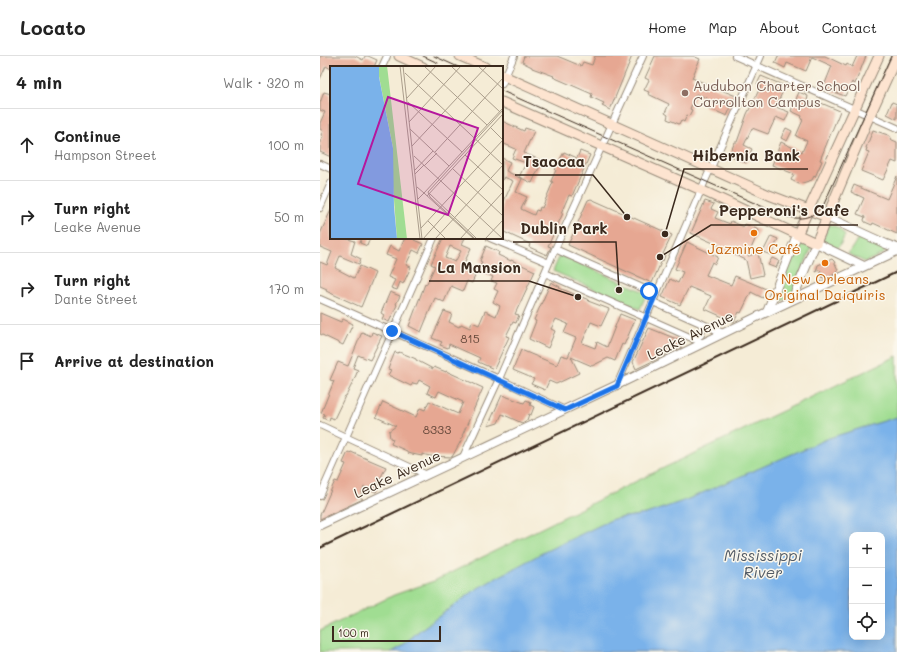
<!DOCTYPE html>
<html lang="en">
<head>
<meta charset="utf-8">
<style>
  body { margin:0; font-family:Mali,sans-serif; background:#f2f2f2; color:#222 }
  .controls { position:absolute; right:12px; bottom:12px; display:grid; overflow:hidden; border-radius:8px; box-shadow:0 4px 16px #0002 }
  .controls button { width:36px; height:36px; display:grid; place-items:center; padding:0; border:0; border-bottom:1px solid #e0e0e0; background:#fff; color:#222; font:20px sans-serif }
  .scale { position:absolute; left:12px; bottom:10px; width:109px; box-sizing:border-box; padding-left:4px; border:2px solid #3b2a1e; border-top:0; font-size:11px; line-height:14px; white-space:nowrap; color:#3b2a1e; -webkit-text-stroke:3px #fbf7ec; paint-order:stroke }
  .stop { position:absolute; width:12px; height:12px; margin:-9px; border:3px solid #1a73e8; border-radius:50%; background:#fff }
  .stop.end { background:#1a73e8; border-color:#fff; box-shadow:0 1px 4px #0008 }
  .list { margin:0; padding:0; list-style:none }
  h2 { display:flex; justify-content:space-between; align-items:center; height:52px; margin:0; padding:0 16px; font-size:17px }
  h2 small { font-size:13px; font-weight:400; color:#767676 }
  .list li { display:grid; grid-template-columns:26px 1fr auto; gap:12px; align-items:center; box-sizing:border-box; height:72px; padding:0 16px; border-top:1px solid #e0e0e0 }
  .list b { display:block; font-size:15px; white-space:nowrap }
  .list p { margin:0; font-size:13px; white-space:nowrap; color:#767676 }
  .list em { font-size:13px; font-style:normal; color:#767676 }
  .icon { flex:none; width:22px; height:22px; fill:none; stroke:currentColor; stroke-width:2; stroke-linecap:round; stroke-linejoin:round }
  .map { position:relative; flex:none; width:577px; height:596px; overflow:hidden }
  header { display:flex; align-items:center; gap:24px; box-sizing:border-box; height:56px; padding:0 20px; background:#fff; border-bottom:1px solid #e0e0e0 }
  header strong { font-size:19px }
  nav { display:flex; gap:22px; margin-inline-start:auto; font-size:14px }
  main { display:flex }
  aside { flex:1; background:#fff }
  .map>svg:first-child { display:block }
  .green { fill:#a0dd92; stroke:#6e8458 }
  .water { fill:#7ab2ea; stroke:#5a6e84; fill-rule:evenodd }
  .building { fill:#e6a792; fill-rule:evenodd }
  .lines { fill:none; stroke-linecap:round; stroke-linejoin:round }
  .minor-casing { stroke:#988b7a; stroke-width:8 }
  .tertiary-casing { stroke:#988b7a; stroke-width:10 }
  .secondary-casing { stroke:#988b7a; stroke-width:11 }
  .minor { stroke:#fff; stroke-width:6 }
  .tertiary { stroke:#fff; stroke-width:8 }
  .secondary { stroke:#fde4d0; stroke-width:9 }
  .tram { stroke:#3b2a1e; stroke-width:1 }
  .rail { stroke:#3b2a1e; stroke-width:2 }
  .route { stroke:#1a73e8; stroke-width:5 }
  .education-dot { fill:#8d6e63; stroke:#fbf7ec; stroke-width:1.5 }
  .food-dot { fill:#e8710a; stroke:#fbf7ec; stroke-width:1.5 }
  .labels { text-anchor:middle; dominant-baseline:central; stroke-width:3; stroke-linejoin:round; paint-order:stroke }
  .number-label { font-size:12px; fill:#66493b }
  .education-label { font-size:14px; fill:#785e54; stroke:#fbf7ec; text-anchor:start }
  .food-label { font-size:14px; fill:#c56008; stroke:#fbf7ec }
  .street-label { font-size:14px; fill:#3b2a1e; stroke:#fbf7ec }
  .water-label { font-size:15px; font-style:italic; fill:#515a65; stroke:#fbf7ec }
  .inset-road { fill:none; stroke:#ab9e8c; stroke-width:1 }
  .view { fill:#b5179e; fill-opacity:0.15; stroke:#b5179e; stroke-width:2 }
  .inset-edge { fill:none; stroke:#3b2a1e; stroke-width:2 }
  .leader { fill:none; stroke:#3b2a1e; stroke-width:1.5 }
  .callout-dot { fill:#3b2a1e; stroke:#fbf7ec; stroke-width:1.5 }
  .callout-label { font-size:15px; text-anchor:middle; font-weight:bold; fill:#3b2a1e; stroke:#fbf7ec; stroke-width:3; stroke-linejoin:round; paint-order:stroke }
</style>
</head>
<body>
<header>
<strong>Locato</strong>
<nav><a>Home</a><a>Map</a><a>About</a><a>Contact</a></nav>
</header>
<main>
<aside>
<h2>4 min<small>Walk · 320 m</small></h2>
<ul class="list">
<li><svg class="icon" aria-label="ahead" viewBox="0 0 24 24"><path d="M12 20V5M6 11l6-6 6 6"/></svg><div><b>Continue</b><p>Hampson Street</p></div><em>100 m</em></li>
<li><svg class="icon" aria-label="right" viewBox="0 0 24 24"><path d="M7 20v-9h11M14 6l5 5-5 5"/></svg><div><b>Turn right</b><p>Leake Avenue</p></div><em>50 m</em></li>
<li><svg class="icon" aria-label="right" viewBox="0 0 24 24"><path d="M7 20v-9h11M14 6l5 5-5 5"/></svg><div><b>Turn right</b><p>Dante Street</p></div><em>170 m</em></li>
<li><svg class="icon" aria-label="arrive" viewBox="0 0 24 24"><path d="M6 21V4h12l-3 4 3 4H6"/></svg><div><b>Arrive at destination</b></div></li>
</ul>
</aside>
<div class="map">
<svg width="577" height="596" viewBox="0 0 577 596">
  <rect width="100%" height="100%" fill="#fbf7ec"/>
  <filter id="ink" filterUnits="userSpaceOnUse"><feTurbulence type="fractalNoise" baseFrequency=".025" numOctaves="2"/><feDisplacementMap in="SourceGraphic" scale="8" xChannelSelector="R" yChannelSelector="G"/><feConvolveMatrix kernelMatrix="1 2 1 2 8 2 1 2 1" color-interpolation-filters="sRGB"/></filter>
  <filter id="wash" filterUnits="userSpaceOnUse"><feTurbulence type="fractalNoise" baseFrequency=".012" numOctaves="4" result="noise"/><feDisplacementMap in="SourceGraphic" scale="16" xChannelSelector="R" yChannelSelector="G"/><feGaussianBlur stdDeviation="0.9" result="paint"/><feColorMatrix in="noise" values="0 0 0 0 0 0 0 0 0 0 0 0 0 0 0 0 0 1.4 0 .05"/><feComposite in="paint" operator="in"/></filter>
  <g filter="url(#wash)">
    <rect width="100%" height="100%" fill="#f5ecd6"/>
    <path class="green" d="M509 168 519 172 525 179 520 189 516 193 502 186 508 170Z
      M539 181H541L568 193 563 198 545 206 528 198Z
      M478 183 492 190 472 240 454 248Z
      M240 199 327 237 320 253 233 215Z
      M577 300V368L366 449 326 458 293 463 100 574 82 590 71 596H0V575L74 539 114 525 327 420Z"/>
    <path class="water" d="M577 361V596H71L82 590 100 574 158 532 224 496 293 463 326 458 366 444 509 382ZM532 479H562V581H532Z"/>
    <g id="blocks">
      <path class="building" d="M0 0H35L43 4 45 0H48L57 4 54 11H17L11 8V13L6 10 0 23Z
        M204 0H237L261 10 263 6 272 9 275 0H312L290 54 282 50 284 47 271 41 272 38 233 21 234 20 212 12V11L202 6Z
        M335 0H373L380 3 372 22 416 40 407 60 384 50 387 42 376 38 370 53 372 54 369 60 367 59 364 66 361 64 359 68 347 63 348 59 345 57 349 48 328 38 329 36 324 34 329 24 325 22Z
        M458 0H505L526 10 527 8 532 11 537 0H546L535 28 532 26 525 40 511 35 504 30 512 10 492 1 486 15 467 7 465 12 455 7Z
        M441 20 465 30 456 51 469 56 465 65 456 61 448 78 432 72 424 89 432 93 426 107 409 99 415 86H417L427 58 441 30 437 28Z
        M4 36 11 38V101L0 96V86L3 80 1 79 3 75 0 73V67L5 56 0 54V47Z
        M479 36 488 40 487 45 500 51 501 47 520 55 500 104 502 105 495 121 494 120 492 124 479 128 471 124 474 118 452 109 461 86 482 96 487 85 476 80 483 64 481 63 482 60 471 55Z
        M572 46 577 48V63L567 58Z
        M182 65 204 75 205 72 214 75 204 97 222 105 212 127 199 121 206 107 192 102 196 93 182 87Z
        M466 72 472 75 467 85 461 82Z
        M553 74 568 79 571 81 570 83 577 86V107L572 105 563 124 541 115 549 96 546 95 547 92H546Z
        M260 95 270 99 252 140 249 139 241 157H243L228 190 231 191 227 199 209 191 210 188 182 175V144L184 145 193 125 184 121 182 125V102L190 106 186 115 202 123 196 136 207 141 201 153 214 159 216 154 219 155 220 151 222 152 233 126 231 125 236 114 235 113 244 96 257 102Z
        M577 120V178L553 167 552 169 545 166 544 164 545 161 537 158 544 142 531 136 534 129 567 143Z
        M271 143 352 179 343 198 345 199 343 205 342 204 332 227 248 189 268 144Z
        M385 145 394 148 391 153 398 156 395 162 410 168 411 165 424 171 425 168 439 174 428 200 438 197 443 219 430 222 426 204 409 196 408 198 399 194 400 190 371 177Z
        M11 154V182H24L35 185 31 198 41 203 39 208 20 200 15 212 34 222 40 210 55 217 41 251 6 235 7 233 0 230V206L7 209 12 196 0 191V178Z
        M451 180 458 183 451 199 443 196Z
        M42 182H50L47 190 40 187Z
        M85 182H95L94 184 103 188 99 197 93 194 86 209 91 211 83 228 80 226 77 234 71 232 75 224 68 221 76 203 66 199 70 190 79 195Z
        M123 182H145L142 188 151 192 141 214 155 220 152 227 147 225 143 235 131 230 124 246 115 242 101 276 89 270 105 228 106 229 115 210 111 208ZM130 190 141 195 135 206 125 202Z
        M367 186 398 201 395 208 392 206 386 219 411 229 415 220 446 233 443 242 431 236 421 257 419 256 414 266 385 253 391 240 369 231 360 249 342 241 350 223 358 227 363 216 355 213Z
        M166 190 179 196 178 199 191 205V204L215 215 195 258 199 259 196 267 193 266 186 280 189 281 174 313 158 306 160 302 129 288 128 292 120 289 122 286 112 282 124 255 132 258 129 266 139 271 141 268 150 272 152 266 159 269 165 255 176 260 180 250 173 246 178 235 174 233 177 227 171 225 173 221 158 214 162 206 160 205Z
        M452 202 459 205 456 212 448 209Z
        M512 203 514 205 518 214 516 215 517 217 505 223V221L503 222 500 214 496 216 498 209Z
        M231 226 240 231 239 232 269 244 268 245 289 253 281 270 271 266 262 287 275 292 277 286 287 291 300 258 315 264 304 289 302 288 295 305 288 302 272 310 251 301 259 317 236 328 229 325 225 334 211 328 214 323 193 314 201 294 237 309 241 299 248 301 256 282 244 277 248 268 236 263 231 273 235 275 228 292 209 283 216 265 214 264Z
        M70 236 80 240 76 248 77 249 69 266 62 263 64 259 61 257Z
        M0 257 21 266 23 263 33 268 23 289 0 278Z
        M329 272 359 284 362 291 316 313 313 306Z
        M42 276 51 280 52 276 62 280 50 304 38 299 33 312 38 314 34 324 26 340H25L14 363 10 361 9 365 3 362 5 358 1 357 14 325 10 324 18 306 28 310Z
        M75 296 78 297 79 296 89 300 96 303V304L113 313 114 311 126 316V315L163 332 142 380 143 381 132 401 110 400 102 398V400L87 397V395L71 388 73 383 70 382 69 375 76 370 56 361 63 346 96 361 100 352 105 354 109 345 138 358 143 346 119 335 116 341 107 337 110 330 99 324 97 328 93 327 91 330 68 319 71 314 68 313Z
        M182 339 204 347 206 344 211 346 210 349 214 351 211 359 209 358 207 364 202 367 182 358 178 367 168 370Z
        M28 396 30 397 31 396 66 411 58 427 60 426 56 436 44 431 40 441 43 443 0 463V459L15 425 18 426 26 408 23 407Z"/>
    </g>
  </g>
  <g filter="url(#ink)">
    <use href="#blocks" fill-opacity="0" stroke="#988b7a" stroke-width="1"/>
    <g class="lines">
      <defs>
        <path id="minor" d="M415 0 577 72
          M62 11 67 0
          M182 28 194 0
          M0 108 11 113
          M0 152 11 127
          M170 182 229 207
          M235 193 336 238
          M225 217 383 287
          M0 243 179 323 245 354
          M333 246 403 277
          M373 283 381 279 382 271 381 267
          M297 329 385 125 441 0
          M0 369 107 419
          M143 401 179 323 235 193 323 0
          M0 440 114 182"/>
        <path id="tertiary" d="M507 161 566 188 577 192
          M472 244 496 187 544 210
          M447 256 477 179
          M0 469 297 329 447 256 577 195"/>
        <path id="secondary" d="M79 0 103 11
          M140 0 165 11
          M182 19 449 139 507 161
          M182 46 381 134 496 187 546 68 577 0
          M477 179 559 0"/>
      </defs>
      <use href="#minor" class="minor-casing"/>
      <use href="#tertiary" class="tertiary-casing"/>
      <use href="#secondary" class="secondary-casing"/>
      <use href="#minor" class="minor"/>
      <use href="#tertiary" class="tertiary"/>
      <use href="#secondary" class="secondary"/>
      <path class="tram" d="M103 0 118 7
        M114 0 138 11
        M182 35 459 158C477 165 493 164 504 148L571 0"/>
      <path class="rail" d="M0 492 577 216"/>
    </g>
  </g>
  <g class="lines" filter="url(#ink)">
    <path class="route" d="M72 275 245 354 297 330 336 238 329 235"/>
  </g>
  <circle class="education-dot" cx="365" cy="37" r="4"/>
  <g class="food-dot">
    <circle cx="434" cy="177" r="4"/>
    <circle cx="505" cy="207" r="4"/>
  </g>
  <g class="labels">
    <g class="number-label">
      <text x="150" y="282">815</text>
      <text x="117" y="373">8333</text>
    </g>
    <g class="education-label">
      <text x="373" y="29">Audubon Charter School<tspan x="373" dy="16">Carrollton Campus</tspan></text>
    </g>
    <g class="food-label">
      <text x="434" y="192">Jazmine Café</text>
      <text x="505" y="222">New Orleans<tspan x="505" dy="16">Original Daiquiris</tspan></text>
    </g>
    <g class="street-label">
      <text transform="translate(370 279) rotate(-26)">Leake Avenue</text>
      <text transform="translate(77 418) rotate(-25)">Leake Avenue</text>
    </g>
    <g class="water-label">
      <text x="443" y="499">Mississippi<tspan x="443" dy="17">River</tspan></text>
    </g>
  </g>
  <g transform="translate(10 10)">
    <rect width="173" height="173" fill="#f5ecd6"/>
    <path d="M47 0H57L58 8 77 173H67L61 94 63 82Z" fill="#a0dd92"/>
    <path d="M0 0H49V11L63 82 64 141 67 173H0Z" fill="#7ab2ea"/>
    <path class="inset-road" d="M70 0 90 173M73 0 92 173M94 0 157 59M121 0 170 46M148 0 173 23M75 7 173 99M77 32 106 0M78 36 132 86M79 56 131 0M161 62 173 74M80 63 119 100M82 80 157 0M105 86 173 12M135 89 173 124M84 90 173 173M94 100 107 87M123 103 173 150M85 104 103 85M85 108 94 99M87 121 94 127 88 133M99 127 147 173M97 130 173 48M98 155 116 173M91 162 173 74M93 173 116 147M105 173 173 99M130 173 173 126M144 173 94 127 173 42M145 173 100 131 98 126 173 44M155 173 173 154"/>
    <path class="view" d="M58 31 148 62 118 149 28 118Z"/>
    <rect width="173" height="173" class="inset-edge"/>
  </g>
  <path class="leader" d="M345 178L364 113H488M307 161L273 119H195M340 201L391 169H538M299 234L296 186H193M258 241L209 225H109"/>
  <g class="callout-dot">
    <circle cx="345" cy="178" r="4"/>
    <circle cx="307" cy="161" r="4"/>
    <circle cx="340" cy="201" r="4"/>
    <circle cx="299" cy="234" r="4"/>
    <circle cx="258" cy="241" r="4"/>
  </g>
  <g class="callout-label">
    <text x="426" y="105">Hibernia Bank</text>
    <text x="234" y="111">Tsaocaa</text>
    <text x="464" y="160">Pepperoni's Cafe</text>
    <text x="244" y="178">Dublin Park</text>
    <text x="159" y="217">La Mansion</text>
  </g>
</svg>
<div class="controls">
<button>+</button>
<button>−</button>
<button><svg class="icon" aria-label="locate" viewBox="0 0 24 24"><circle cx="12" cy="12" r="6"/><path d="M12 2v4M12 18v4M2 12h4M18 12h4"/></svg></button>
</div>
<div class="scale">100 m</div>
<div class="stop" style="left:329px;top:235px"></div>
<div class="stop end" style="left:72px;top:275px"></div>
</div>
</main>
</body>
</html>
